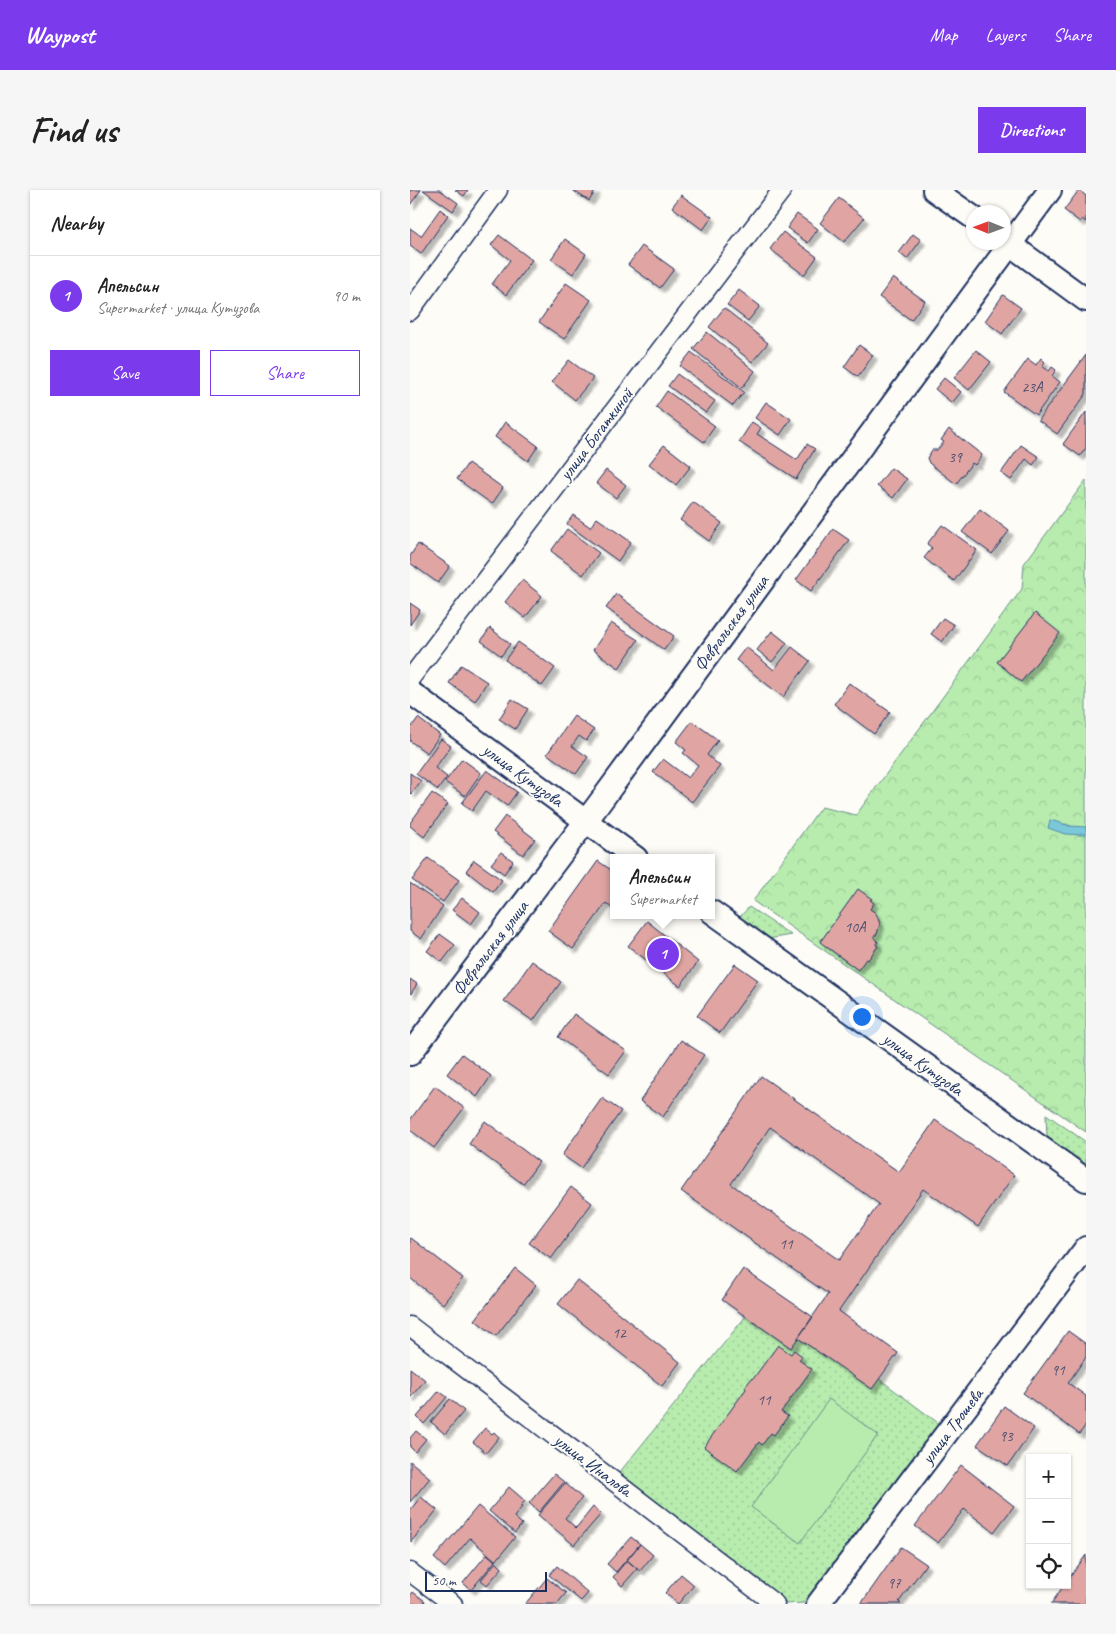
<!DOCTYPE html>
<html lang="en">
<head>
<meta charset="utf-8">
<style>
  body { margin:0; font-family:Caveat,sans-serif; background:#f6f6f6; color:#222 }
  .controls { position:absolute; right:15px; bottom:15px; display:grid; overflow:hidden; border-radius:0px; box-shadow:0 1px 4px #0004 }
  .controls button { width:45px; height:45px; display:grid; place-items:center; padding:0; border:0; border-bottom:1px solid #e0e0e0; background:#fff; color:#222; font:25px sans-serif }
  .compass { position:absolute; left:556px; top:15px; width:45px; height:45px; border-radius:50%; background:#fff; box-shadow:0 1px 4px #0004; rotate:271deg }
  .scale { position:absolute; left:15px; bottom:12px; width:122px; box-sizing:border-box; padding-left:5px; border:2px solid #1b2f5e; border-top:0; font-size:14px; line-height:18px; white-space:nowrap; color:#1b2f5e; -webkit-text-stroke:4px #fdfcf7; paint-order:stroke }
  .you { position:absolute; left:451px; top:826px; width:18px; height:18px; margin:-12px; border:4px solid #fff; border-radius:50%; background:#1a73e8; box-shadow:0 0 0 8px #1a73e833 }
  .badge { display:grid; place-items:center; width:32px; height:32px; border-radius:50%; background:#7c3aed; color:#fff; font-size:16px; font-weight:700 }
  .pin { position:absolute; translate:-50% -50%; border:2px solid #fff; box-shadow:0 1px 5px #0006 }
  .popup { position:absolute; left:200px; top:664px; width:105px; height:65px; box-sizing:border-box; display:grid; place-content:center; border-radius:0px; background:#fff; filter:drop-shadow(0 1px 4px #0005); font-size:16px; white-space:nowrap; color:#767676 }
  .popup b { font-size:19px; color:#222 }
  .popup::after { content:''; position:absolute; left:50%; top:100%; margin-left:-10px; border:10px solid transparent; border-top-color:#fff }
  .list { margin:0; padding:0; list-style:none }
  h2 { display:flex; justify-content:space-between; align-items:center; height:65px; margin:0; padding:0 20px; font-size:21px }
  h2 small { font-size:16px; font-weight:400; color:#767676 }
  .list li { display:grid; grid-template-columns:32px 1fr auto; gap:15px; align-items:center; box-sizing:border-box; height:80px; padding:0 20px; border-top:1px solid #e0e0e0 }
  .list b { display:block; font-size:19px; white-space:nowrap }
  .list p { margin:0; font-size:16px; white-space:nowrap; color:#767676 }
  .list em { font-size:16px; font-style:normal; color:#767676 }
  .actions { display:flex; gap:10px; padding:15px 20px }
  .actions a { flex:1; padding:11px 0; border:1px solid #7c3aed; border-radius:0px; text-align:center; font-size:18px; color:#7c3aed }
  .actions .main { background:#7c3aed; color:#fff }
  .icon { flex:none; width:28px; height:28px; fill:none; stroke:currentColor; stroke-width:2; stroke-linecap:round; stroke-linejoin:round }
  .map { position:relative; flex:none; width:676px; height:1414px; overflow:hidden; border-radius:0px }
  header { display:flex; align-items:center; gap:30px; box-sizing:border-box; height:70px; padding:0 25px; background:#7c3aed; color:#fff }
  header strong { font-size:24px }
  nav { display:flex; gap:28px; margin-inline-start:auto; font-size:18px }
  .intro { display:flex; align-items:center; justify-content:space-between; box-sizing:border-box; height:120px; padding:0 30px }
  h1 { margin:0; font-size:35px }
  .button { padding:12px 22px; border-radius:0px; background:#7c3aed; color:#fff; font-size:18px; font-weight:700 }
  main { display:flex; gap:30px; padding:0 30px }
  aside { flex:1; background:#fff; border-radius:0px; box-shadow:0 1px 4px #0004 }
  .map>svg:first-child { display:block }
  .grass { fill:url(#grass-dots); stroke:#698e86 }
  .park { fill:url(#park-crowns); stroke:#698e86 }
  .pitch { fill:#b7ecae; stroke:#698e86 }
  .water { fill:url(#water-ripples); stroke:#558ba9 }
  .building { fill:#e0a5a3; stroke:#1b2f5e; fill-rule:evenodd; filter:url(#shadow) }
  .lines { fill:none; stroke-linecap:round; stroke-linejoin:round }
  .minor-casing { stroke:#1b2f5e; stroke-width:21 }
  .tertiary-casing { stroke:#1b2f5e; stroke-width:26 }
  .minor { stroke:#fdfcf7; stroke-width:18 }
  .tertiary { stroke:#fdfcf7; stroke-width:22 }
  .labels { text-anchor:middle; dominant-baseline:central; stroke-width:4; stroke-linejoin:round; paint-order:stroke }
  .number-label { font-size:15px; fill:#4c4c6f }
  .street-label { font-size:18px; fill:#1b2f5e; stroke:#fdfcf7 }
</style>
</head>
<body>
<header>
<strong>Waypost</strong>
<nav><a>Map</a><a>Layers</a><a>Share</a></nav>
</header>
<div class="intro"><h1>Find us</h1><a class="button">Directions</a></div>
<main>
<aside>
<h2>Nearby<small></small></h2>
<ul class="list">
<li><span class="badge">1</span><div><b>Апельсин</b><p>Supermarket · улица Кутузова</p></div><em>90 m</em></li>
</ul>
<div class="actions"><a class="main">Save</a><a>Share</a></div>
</aside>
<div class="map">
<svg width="676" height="1414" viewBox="0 0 676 1414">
  <defs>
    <pattern id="grass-dots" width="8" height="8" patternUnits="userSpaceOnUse" patternTransform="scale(1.25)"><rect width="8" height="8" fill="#b7ecae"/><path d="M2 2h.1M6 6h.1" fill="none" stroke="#9dcb98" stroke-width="1.8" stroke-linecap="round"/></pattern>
    <pattern id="park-crowns" width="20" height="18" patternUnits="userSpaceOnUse" patternTransform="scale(1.25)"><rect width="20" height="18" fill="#b7ecae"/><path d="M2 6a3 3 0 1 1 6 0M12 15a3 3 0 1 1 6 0" fill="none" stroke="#9dcb98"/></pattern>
    <pattern id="water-ripples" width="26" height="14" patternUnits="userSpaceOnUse" patternTransform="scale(1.25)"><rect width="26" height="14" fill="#7cc8db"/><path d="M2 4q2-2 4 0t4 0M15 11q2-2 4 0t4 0" fill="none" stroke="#65a3b5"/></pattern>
    <filter id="shadow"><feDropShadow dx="4.5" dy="4.5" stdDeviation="1" flood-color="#0004"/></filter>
  </defs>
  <rect width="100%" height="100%" fill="#fdfcf7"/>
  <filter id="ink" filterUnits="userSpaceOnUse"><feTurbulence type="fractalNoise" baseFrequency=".02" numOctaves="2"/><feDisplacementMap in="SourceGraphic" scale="10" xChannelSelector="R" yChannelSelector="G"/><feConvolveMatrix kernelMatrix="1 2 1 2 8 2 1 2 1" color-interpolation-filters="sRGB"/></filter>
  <g filter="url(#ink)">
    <path class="grass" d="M339 717 381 745 358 749 329 728Z
      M636 924 676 952V980L637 949Z
      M374 1118 531 1235 402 1408 394 1413 375 1414 209 1283 336 1126Z"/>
    <path class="park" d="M676 290V942L343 711 411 617 446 625 612 399 614 374Z"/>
    <path class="pitch" d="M419 1209 468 1245 390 1353 341 1317Z"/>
    <path class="water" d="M640 630 661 636 676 637V645L655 644 638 638Z"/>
    <path class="building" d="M0 0H11L0 15Z
      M13 0H30L48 13 43 21Z
      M45 0H58L54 6Z
      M162 0H186L179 11Z
      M669 0 676 6V32L672 29 670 32 654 20Z
      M271 5 302 27 293 40 262 17Z
      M429 8 454 28 434 52 410 33Z
      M30 19 38 25 11 64 0 56V38L11 46Z
      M387 24 408 39 398 53 377 38Z
      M373 42 407 67 394 85 360 59Z
      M503 44 511 50 497 69 489 63Z
      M89 45 122 70 96 105 82 94 100 70 81 55Z
      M155 49 176 64 163 84 141 69Z
      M232 56 264 79 250 98 218 75Z
      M483 88 515 111 501 130 469 107Z
      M156 93 181 110 154 149 129 132Z
      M329 100 350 116 338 131 317 115Z
      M593 105 611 118 592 144 575 131Z
      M314 118 358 153 342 172 299 137Z
      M297 142 345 181 332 198 283 159Z
      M449 155 463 165 448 187 434 177Z
      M566 160 581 172 559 200 544 188Z
      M281 162 334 202 323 216 270 176Z
      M676 165V204L647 244 628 230Z
      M631 168 635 172 632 176 639 181 642 177 646 180 642 186 650 192 626 225 594 202 618 169 626 175Z
      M159 170 183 188 165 210 142 192Z
      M267 184 305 211 296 223 258 196Z
      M534 188 551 202 542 213 525 199Z
      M257 201 305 236 294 252 246 217Z
      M356 212 381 229 370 245 345 228Z
      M676 222V258L670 266 653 254Z
      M95 232 128 256 118 271 85 247Z
      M342 232 351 238 347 244 387 270 397 254 405 259 386 289 329 252Z
      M539 239 572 265 565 275 562 273 546 294 519 273 517 268 522 260H527L534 252 531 250Z
      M254 255 281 276 266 295 239 274Z
      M611 255 629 267 623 275 616 269 601 290 591 283Z
      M58 273 93 298 82 314 47 289Z
      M481 278 497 289 483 308 467 296Z
      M196 280 216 295 206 308 186 293Z
      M283 312 312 333 299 351 270 330Z
      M570 319 599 341 582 364 552 342Z
      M163 325 180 337 187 328 221 352 208 371 157 334Z
      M532 335 567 360 544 391 514 368 522 358 517 354Z
      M157 339 189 363 173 385 141 361Z
      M423 339 439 350 401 401 386 390Z
      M8 354 40 376 28 393 0 373V366Z
      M112 390 132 406 115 428 95 412Z
      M206 404 264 446 254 460 196 418Z
      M0 413 10 420 0 435Z
      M625 423 650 443 611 492 587 472Z
      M533 428 544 435 532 452 521 444Z
      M201 433 228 450 209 478 183 460Z
      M80 438 100 454 91 466 71 451Z
      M362 441 377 453 362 472 347 460Z
      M108 452 145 478 132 496 95 470Z
      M336 457 364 480 382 457 400 471 373 507 326 470Z
      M51 475 77 492 65 511 39 493Z
      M439 493 480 522 464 544 424 514Z
      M102 509 118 519 105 539 89 529Z
      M164 526 184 540 176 551 169 546 162 556 178 567 166 584 137 564Z
      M8 528 30 545 17 563 0 551V539Z
      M282 531 308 550 297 565 310 576 282 612 243 582 253 569 278 588 288 575 273 563 276 560 266 552Z
      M31 549 41 556 25 578 37 587 28 600 6 584Z
      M52 569 71 583 55 606 35 592Z
      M77 580 107 602 97 616 76 601 62 621 52 613Z
      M0 583 11 591 1 604 0 603Z
      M22 603 38 614 14 647 0 636V633Z
      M95 626 125 649 113 665 83 642Z
      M91 662 103 671 94 684 81 674Z
      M18 668 49 690 33 712 2 690Z
      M64 670 92 690 83 702 56 681Z
      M188 671 204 682V720L196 713 163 759 138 741Z
      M0 693 33 716 11 749 0 741Z
      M448 699 462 709 460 710 464 713 460 719 466 723 470 734 467 744 463 747 468 752 466 755 468 756 458 770 456 769 448 780 410 752Z
      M52 708 70 722 61 734 42 720Z
      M237 731 288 772 270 796 218 756Z
      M30 744 45 755 32 772 17 761Z
      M122 771 151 792 123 831 94 811Z
      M325 774 348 790 310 843 287 826Z
      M0 789 7 794 1 804 0 803Z
      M164 824 216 861 199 884 148 847Z
      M271 850 294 865 253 927 230 911Z
      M52 864 81 886 67 907 37 884Z
      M351 886 489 982 525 930 604 985 568 1037 513 999 429 1121 488 1163 462 1199 388 1148 418 1104 271 1001ZM360 937 469 1014 429 1070 321 994Z
      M25 896 54 918 24 958 0 940V930Z
      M192 908 211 921 171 978 152 965Z
      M75 931 129 972 113 994 59 954Z
      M161 997 182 1013 141 1069 119 1053Z
      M1 1048 53 1088 33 1114 0 1088V1049Z
      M105 1078 126 1095 86 1146 65 1130Z
      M333 1079 403 1127 381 1158 312 1110Z
      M167 1090 270 1172 252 1196 148 1114Z
      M658 1141 676 1154V1167L658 1193 676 1206V1235L669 1244 613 1203Z
      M368 1155 381 1164 384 1160 392 1166 389 1170 402 1179 371 1222 378 1226 364 1245 361 1243 352 1255 349 1252 327 1281 294 1257 336 1199 335 1197 342 1188 343 1189Z
      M0 1178 15 1190 0 1208Z
      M29 1201 37 1207 14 1234 7 1227Z
      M40 1209 54 1221 35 1244 21 1232Z
      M594 1216 624 1238 598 1276 567 1255Z
      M75 1238 82 1244 84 1242 89 1247 76 1263 63 1252Z
      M6 1241 16 1249 5 1262 0 1257V1248Z
      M0 1271 20 1288 0 1312Z
      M551 1275 604 1316 584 1342 554 1319 528 1353 505 1336Z
      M144 1284 154 1292 129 1322 119 1313Z
      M155 1293 172 1308 155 1328 166 1338 183 1317 191 1324 164 1355 128 1325Z
      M99 1297 115 1311 110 1316 112 1317 104 1327 112 1334 105 1343 79 1321Z
      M11 1307 27 1320 1 1352 0 1320Z
      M68 1316 105 1347 86 1371 60 1348 35 1378 24 1368Z
      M221 1347 230 1354 206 1382 197 1374Z
      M230 1354 243 1365 230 1381 217 1370Z
      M491 1357 516 1374 489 1412 491 1414H451Z
      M77 1364 85 1371 61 1400 53 1393Z
      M676 1365V1414H641L654 1395H657V1391Z
      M217 1370 227 1379 212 1396 203 1387Z
      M86 1372 92 1378 77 1395 71 1390Z
      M147 1376 178 1403 171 1411 139 1385Z
      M271 1384 284 1395 268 1414 255 1403Z
      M137 1388 156 1403 147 1414H115Z
      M3 1402 15 1411 12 1414H0V1406Z"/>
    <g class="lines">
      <defs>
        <path id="minor" d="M0 121 88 0
          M0 489 372 0
          M0 1136 365 1414
          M0 1382 43 1414"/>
        <path id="tertiary" d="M524 0 564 28
          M594 50 676 110
          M0 502 226 668
          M302 722 676 990
          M0 864 188 615 640 0
          M408 1414 676 1058"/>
      </defs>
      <use href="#minor" class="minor-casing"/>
      <use href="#tertiary" class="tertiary-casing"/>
      <use href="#minor" class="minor"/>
      <use href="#tertiary" class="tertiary"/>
    </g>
  </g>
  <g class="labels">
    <g class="number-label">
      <text x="622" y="197">23А</text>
      <text x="545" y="267">39</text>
      <text x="445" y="737">10А</text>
      <text x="376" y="1054">11</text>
      <text x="209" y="1143">12</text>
      <text x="648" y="1180">91</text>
      <text x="354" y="1210">11</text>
      <text x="596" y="1246">93</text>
      <text x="484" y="1393">97</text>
    </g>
    <g class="street-label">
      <text transform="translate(186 244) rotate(-53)">улица Богаткиной</text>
      <text transform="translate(321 433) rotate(-54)">Февральская улица</text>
      <text transform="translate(113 585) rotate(36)">улица Кутузова</text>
      <text transform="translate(80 758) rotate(-53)">Февральская улица</text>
      <text transform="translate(513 874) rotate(36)">улица Кутузова</text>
      <text transform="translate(542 1236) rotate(-53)">улица Трошева</text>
      <text transform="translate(183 1275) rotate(37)">улица Иналова</text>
    </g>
  </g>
</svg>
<div class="controls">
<button>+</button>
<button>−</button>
<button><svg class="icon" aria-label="locate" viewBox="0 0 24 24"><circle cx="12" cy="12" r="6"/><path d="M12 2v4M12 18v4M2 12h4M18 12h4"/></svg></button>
</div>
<svg class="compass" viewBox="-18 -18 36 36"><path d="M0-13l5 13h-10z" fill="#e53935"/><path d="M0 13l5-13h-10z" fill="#767676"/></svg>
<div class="scale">50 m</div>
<div class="you"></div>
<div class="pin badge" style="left:253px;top:764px">1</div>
<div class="popup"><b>Апельсин</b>Supermarket</div>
</div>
</main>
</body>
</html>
